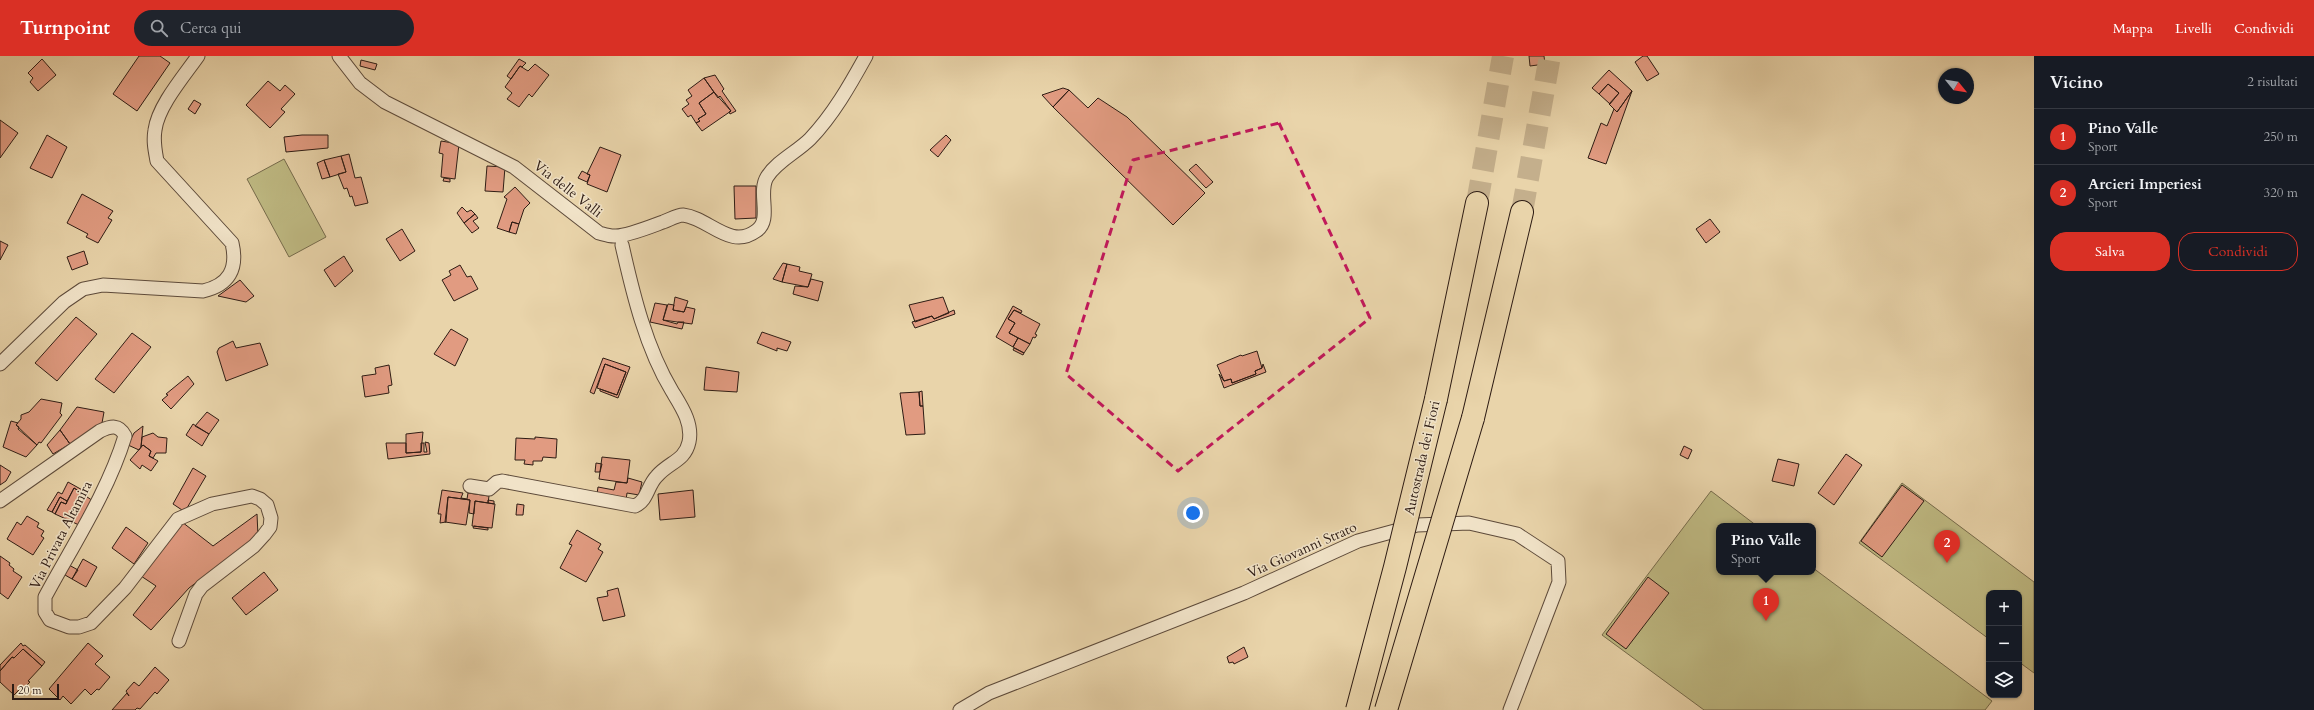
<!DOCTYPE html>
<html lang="it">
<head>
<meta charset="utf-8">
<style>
  body { margin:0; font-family:Cardo,serif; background:#20242c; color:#f1f3f6 }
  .controls { position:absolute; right:12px; bottom:12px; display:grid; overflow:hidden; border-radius:8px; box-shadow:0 1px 3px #0004 }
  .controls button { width:36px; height:36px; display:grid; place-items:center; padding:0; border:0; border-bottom:1px solid #363941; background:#171b24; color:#f1f3f6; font:20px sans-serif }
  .compass { position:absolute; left:1938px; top:12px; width:36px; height:36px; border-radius:50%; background:#171b24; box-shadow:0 1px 3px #0004; rotate:120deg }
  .scale { position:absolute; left:12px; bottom:10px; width:47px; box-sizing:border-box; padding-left:4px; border:2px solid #2e1c14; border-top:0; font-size:11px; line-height:14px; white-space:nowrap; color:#2e1c14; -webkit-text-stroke:3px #f1e3c8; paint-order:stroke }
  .you { position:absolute; left:1193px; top:457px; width:14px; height:14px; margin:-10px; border:3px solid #fff; border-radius:50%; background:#1a73e8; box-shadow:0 0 0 6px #1a73e833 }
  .badge { display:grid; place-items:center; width:26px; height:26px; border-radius:50%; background:#d93025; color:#fff; font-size:13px; font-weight:700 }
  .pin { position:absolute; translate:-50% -33px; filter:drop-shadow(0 1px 2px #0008) }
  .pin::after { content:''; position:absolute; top:21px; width:14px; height:12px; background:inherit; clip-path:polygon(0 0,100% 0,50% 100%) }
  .popup { position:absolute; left:1716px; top:467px; width:100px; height:52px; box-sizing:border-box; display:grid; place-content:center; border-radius:8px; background:#171b24; filter:drop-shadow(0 1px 3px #0005); font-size:13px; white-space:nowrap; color:#9ea1a6 }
  .popup b { font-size:15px; color:#f1f3f6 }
  .popup::after { content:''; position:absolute; left:50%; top:100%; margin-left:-8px; border:8px solid transparent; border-top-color:#171b24 }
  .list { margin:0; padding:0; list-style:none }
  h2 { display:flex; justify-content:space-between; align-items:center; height:52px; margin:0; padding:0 16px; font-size:17px }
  h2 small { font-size:13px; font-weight:400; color:#9ea1a6 }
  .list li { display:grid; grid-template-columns:26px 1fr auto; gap:12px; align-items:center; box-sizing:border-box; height:56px; padding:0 16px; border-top:1px solid #363941 }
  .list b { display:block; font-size:15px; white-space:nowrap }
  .list p { margin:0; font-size:13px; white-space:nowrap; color:#9ea1a6 }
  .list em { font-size:13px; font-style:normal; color:#9ea1a6 }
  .actions { display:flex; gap:8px; padding:12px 16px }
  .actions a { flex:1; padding:9px 0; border:1px solid #d93025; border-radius:16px; text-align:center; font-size:14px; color:#d93025 }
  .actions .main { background:#d93025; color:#fff }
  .icon { flex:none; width:22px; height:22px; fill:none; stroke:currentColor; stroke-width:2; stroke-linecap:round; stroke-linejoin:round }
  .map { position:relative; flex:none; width:2034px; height:654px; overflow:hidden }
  header { display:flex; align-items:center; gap:24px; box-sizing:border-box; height:56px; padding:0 20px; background:#d93025; color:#fff }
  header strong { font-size:19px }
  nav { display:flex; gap:22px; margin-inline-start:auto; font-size:14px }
  .search { width:280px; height:36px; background:#20242c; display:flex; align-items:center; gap:10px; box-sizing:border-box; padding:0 14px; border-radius:22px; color:#9ea1a6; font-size:15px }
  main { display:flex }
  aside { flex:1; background:#171b24 }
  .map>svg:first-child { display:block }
  .green { fill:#bfba83; stroke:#766b4c }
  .building { fill:#e19b81; stroke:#2e1c14 }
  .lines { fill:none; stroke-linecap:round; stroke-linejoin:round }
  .highway-tunnel { stroke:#c4af8c; stroke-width:22; stroke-dasharray:22 11; stroke-linecap:butt }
  .street-casing { stroke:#5d4a3a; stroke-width:15 }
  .highway-casing { stroke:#2e1c14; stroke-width:24 }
  .street { stroke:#f1e3c8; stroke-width:13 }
  .highway { stroke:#e9d4aa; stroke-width:22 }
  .highway-bridge-casing { stroke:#2e1c14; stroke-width:24; stroke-linecap:butt }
  .highway-bridge { stroke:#e9d4aa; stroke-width:22 }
  .marked { fill:none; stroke:#c2185b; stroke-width:3; stroke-dasharray:8 5; stroke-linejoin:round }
  .labels { text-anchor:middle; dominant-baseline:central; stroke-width:3; stroke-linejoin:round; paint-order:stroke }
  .street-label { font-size:14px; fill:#2e1c14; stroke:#f1e3c8 }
</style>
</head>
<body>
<header>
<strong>Turnpoint</strong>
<div class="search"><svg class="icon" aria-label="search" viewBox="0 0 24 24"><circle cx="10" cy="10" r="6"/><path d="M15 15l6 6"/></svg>Cerca qui</div>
<nav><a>Mappa</a><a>Livelli</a><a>Condividi</a></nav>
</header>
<main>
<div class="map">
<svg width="2034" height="654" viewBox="0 0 2034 654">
  <rect width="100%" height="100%" fill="#e9d4aa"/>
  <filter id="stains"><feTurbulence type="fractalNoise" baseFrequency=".005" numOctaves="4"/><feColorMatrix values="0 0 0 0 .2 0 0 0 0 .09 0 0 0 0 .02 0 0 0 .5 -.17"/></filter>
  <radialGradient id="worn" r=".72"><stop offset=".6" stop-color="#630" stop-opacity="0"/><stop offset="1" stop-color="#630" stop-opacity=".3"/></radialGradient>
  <path class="green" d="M284 103 326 181 289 201 247 123Z
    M1902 427 2034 526V617L2019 606V537H1989V583L1859 487Z
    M1711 435 1757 470H1719V516H1813V512L1992 645 1985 654H1704L1602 579Z"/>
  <path class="building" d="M139 0H160L170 7 137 55 113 38Z
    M1529 0H1544L1545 8 1530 10Z
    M1643 0H1647L1659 18 1647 25 1635 6Z
    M42 3 56 19 38 35 30 26 33 22 28 17Z
    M519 3 526 7 522 11 520 10 511 23 507 20Z
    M361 4 377 8 375 14 360 10Z
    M535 8 549 19 532 41 529 38 519 51 507 43 512 37 505 31 520 10 528 15Z
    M1609 14 1632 35 1617 56 1609 48 1619 37 1608 28 1599 38 1592 32Z
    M715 19 724 33 722 35 736 55 730 58 729 56 731 55 720 40 718 42 704 22Z
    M704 22 714 36 699 47 706 58 698 63 700 65 696 67 691 59 688 61 682 53 689 48 686 44 692 40 688 34Z
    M268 25 280 35 285 29 295 38 281 53 285 56 270 72 246 49Z
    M1608 28 1619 37 1610 48 1599 38Z
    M1063 32 1069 34 1053 51 1042 39Z
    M1069 34 1088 52 1098 42 1127 61 1205 137 1173 169 1053 51Z
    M1632 35 1606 108 1588 102 1601 67 1607 70 1614 53 1617 56Z
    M714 36 731 55 702 75 696 67 700 65 698 63 706 58 699 47Z
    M194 44 201 48 195 58 188 53Z
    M0 64 18 77 0 102Z
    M47 79 67 91 52 122 30 112Z
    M302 79H328V92L286 96 284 81Z
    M946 79 951 84 938 101 930 94Z
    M441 85 459 88 455 123 441 121 443 98 439 97Z
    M600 91 621 99 607 136 587 128 590 119 587 118Z
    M349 98 355 122 361 121 368 147 355 150 352 140 350 141 347 132 344 133 338 118 346 116 341 100Z
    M341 100 346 116 330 121 324 104Z
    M324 104 330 121 322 123 317 107Z
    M1196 108 1213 126 1206 132 1189 114Z
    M487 110 505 111 503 136 485 135Z
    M582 115 590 119 587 126 578 122Z
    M444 122 450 123V126L443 125Z
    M734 130H756V162L735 163Z
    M515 131 530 147 524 153 519 168 512 166 509 176 497 172 507 143 504 141Z
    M82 138 113 155 108 162 112 164 98 187 86 181 88 178 67 167Z
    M462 151 467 156 471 154 475 158 464 167 457 157Z
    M475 158 478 162 473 165 479 172 472 177 464 167Z
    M1710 163 1720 176 1706 187 1696 173Z
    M512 166 519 168 516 178 509 176Z
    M402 173 415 195 400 205 386 183Z
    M0 185 8 189 0 204Z
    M84 195 88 208 72 214 67 201Z
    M344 200 353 215 335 231 324 214Z
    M783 207 787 208 782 226 773 223Z
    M787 208 800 211 799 215 812 218 808 231 782 226Z
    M460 209 467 221 471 220 478 233 454 245 442 224 451 219 449 215Z
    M811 223 823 226 818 245 793 238 795 230 808 231Z
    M240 224 254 240 246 246 218 240Z
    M675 241 688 245 684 256 673 254Z
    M943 241 949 257 934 263 932 260 915 266 909 249Z
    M655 247 667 249 663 264 677 268 678 266H684L682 273 650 266Z
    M668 248 674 249 673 254 684 256 686 251 695 253 692 268 663 264Z
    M1013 250 1022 255 1021 257 1014 254 1008 263 1015 267 1009 277 1018 282 1013 291 996 281Z
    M954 254 955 258 915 272 912 266 932 260 934 263Z
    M1014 254 1040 268 1035 278 1037 279 1035 282 1033 281 1030 288 1009 277 1015 267 1008 263Z
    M76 261 97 278 57 325 35 307Z
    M451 273 468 283 455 310 434 298Z
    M762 276 791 286 787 295 777 292V295L757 287Z
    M132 277 151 291 114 337 95 323Z
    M1018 282 1030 288 1024 297 1013 291Z
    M233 285 236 292 260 287 268 309 226 325 217 296 219 292Z
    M1014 292 1024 297 1023 299 1013 294Z
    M1257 295 1262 312 1255 315 1256 318 1232 327 1231 323 1224 325 1217 309 1241 299 1242 300Z
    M603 302 630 311 618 342 600 335V333L617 339 626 316 605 308 594 338 590 336Z
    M605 308 626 316 617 339 597 332Z
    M1263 308 1266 316 1224 332 1219 318 1224 325 1231 323 1232 327 1256 318 1255 315 1262 312Z
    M389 309 392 329 388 330 389 337 365 341 362 320 376 318 375 312Z
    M706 311 739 316 737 336 704 334Z
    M188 320 194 328 171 353 162 344 168 339 166 338Z
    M922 335 923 350H920L919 336Z
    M919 336 920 350H923L925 378 906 379 900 337Z
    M41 343 62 347 60 357 62 359 41 387 39 386 37 389 16 369 21 363V359L29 356Z
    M77 351 104 356 102 367 70 388 60 374Z
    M207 356 219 364 209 378 195 370Z
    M11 365 18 367 16 369 19 371 18 373 37 389 26 401 3 391Z
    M193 368 209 378 202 390 186 379Z
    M143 370 141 391 139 394 128 389 134 377Z
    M60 374 70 388 53 398 47 389Z
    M423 376 421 396 406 397V378Z
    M153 377 158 381 167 382 166 397H156L153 402 149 400 151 395 143 389 141 391 142 381Z
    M535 381 557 383 556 402 543 401 542 405H533V409L524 408 525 404H515L516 382 535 383Z
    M425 386 429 387 430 398 388 403 386 387H406V397L421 396V387H424V396H427Z
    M143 389 151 395 149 400 158 405 151 415 142 409 140 413 130 404Z
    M1684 390 1692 394 1688 403 1680 399Z
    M1846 398 1862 409 1834 449 1818 437Z
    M602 401 630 404 627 427 599 423Z
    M1778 403 1799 408 1794 430 1772 425Z
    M596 407 602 408 600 416H595Z
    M0 409 11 416 6 425 0 429Z
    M193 412 206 420 187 452 182 454 173 448Z
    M628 422 642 426 639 439 627 437 626 444 597 438 598 431 614 434 616 426 627 427Z
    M68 426 86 436 84 438 74 432 67 445 60 441 52 456 47 454 58 436 62 438Z
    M1902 429 1924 445 1882 501 1861 485Z
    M74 432 93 445 79 469 55 458 61 446 66 448Z
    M442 434 463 437 461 442 467 443 468 437 489 440 488 447 475 445 474 458 469 457 470 444 448 441 446 466 440 467 441 458H438Z
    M693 434 695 461 660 464 658 438Z
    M60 441 67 445 66 448 61 446 55 458 52 456Z
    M448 441 470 444 466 469 445 466Z
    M488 444 494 445V448L488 447Z
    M475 445 495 448 492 472 472 470Z
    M517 448 524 449 523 459H516Z
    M257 458 258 480 189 532 151 574 133 559 156 530 141 520 182 466 213 490Z
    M27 460 39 467 37 471 44 475 41 480 44 482 33 499 7 483 17 466 21 469Z
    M474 470 488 472V474L473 472Z
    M126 471 148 487 134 508 112 492Z
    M577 474 601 488 598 493 603 496 586 526 560 512 572 489 569 488Z
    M0 500 10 507 9 509 14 513 13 515 22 521 8 543 0 537Z
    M83 503 97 511 86 531 72 523Z
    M69 509 78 514 72 523 65 519Z
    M264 516 278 534 246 559 232 542Z
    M1648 521 1669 537 1626 593 1606 578Z
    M618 532 625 560 603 565 597 542 608 540 607 535Z
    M21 587 23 590 25 589 45 606 42 610 23 593 14 602 12 601 0 615V609Z
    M88 587 103 600 95 608 110 621 99 634 97 633 91 639 85 633 71 648 63 640 60 644 49 633Z
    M1244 591 1248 601 1234 608 1233 606 1229 607 1227 601Z
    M23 593 42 610 28 625 30 626 24 632 22 631 14 639 0 626V615L12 601 14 602Z
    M155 611 169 624 157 638 155 636 140 653 137 652 135 654H112L127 637 129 640 126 635 134 626 139 630Z"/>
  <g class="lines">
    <path class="highway-tunnel" d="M1477 147 1503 0
      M1522 156 1550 0"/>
    <defs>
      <path id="street" d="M339 0 360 27 385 46 514 111 599 177C603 178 609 180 614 180 625 181 652 170 663 166 669 164 677 159 683 159 709 162 730 194 756 175 773 164 757 137 767 121 777 105 797 96 810 83 833 59 850 29 866 0
        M0 308 64 246 83 233 103 229 203 235C229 229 238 213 232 187L157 105C155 94 153 85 155 74 158 50 184 20 198 0
        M470 430 489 433 497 426 502 425 635 450C648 444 647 430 657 420 669 406 685 405 689 386 693 367 681 350 672 335 646 292 633 238 622 189
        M0 445 100 375C111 370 119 368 125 380 108 436 73 489 45 541V556L50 564 69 571H79L91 567 125 532 178 463 212 448 252 440 260 443 267 449 271 462 270 471 264 479 254 490 202 530 196 538 179 585
        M960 654 989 637 1244 537 1358 485 1417 469 1469 467 1517 478 1558 505 1559 526 1510 654"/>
      <path id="highway" d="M1436 343 1477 147
        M1473 362 1522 156"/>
    </defs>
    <use href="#street" class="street-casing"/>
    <use href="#highway" class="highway-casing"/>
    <use href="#street" class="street"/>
    <use href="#highway" class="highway"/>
    <defs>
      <path id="highway-bridge" d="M1357 654 1395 511 1436 343
        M1386 654 1473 362"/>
    </defs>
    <use href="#highway-bridge" class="highway-bridge-casing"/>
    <use href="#highway-bridge" class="highway-bridge"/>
  </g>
  <path class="marked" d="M1279 67 1370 262 1178 415 1066 318 1133 104Z"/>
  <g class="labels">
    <g class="street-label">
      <text transform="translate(568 133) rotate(38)">Via delle Valli</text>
      <text transform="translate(1422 402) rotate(-77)">Autostrada dei Fiori</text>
      <text transform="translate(61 479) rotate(-63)">Via Privata Altamira</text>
      <text transform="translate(1302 494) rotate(-24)">Via Giovanni Strato</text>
    </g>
  </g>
  <rect width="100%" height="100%" filter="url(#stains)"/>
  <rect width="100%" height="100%" fill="url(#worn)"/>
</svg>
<div class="controls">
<button>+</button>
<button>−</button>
<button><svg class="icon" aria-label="layers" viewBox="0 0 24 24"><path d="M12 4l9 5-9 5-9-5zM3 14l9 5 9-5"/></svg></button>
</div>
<svg class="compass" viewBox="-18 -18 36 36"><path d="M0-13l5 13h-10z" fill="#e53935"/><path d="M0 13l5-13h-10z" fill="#9ea1a6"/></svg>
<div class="scale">20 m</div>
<div class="you"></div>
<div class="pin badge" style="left:1766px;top:565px">1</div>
<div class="popup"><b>Pino Valle</b>Sport</div>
<div class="pin badge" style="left:1947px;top:507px">2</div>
</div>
<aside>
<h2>Vicino<small>2 risultati</small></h2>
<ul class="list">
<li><span class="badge">1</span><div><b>Pino Valle</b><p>Sport</p></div><em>250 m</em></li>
<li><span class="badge">2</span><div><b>Arcieri Imperiesi</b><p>Sport</p></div><em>320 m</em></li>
</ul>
<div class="actions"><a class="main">Salva</a><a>Condividi</a></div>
</aside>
</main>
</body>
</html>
